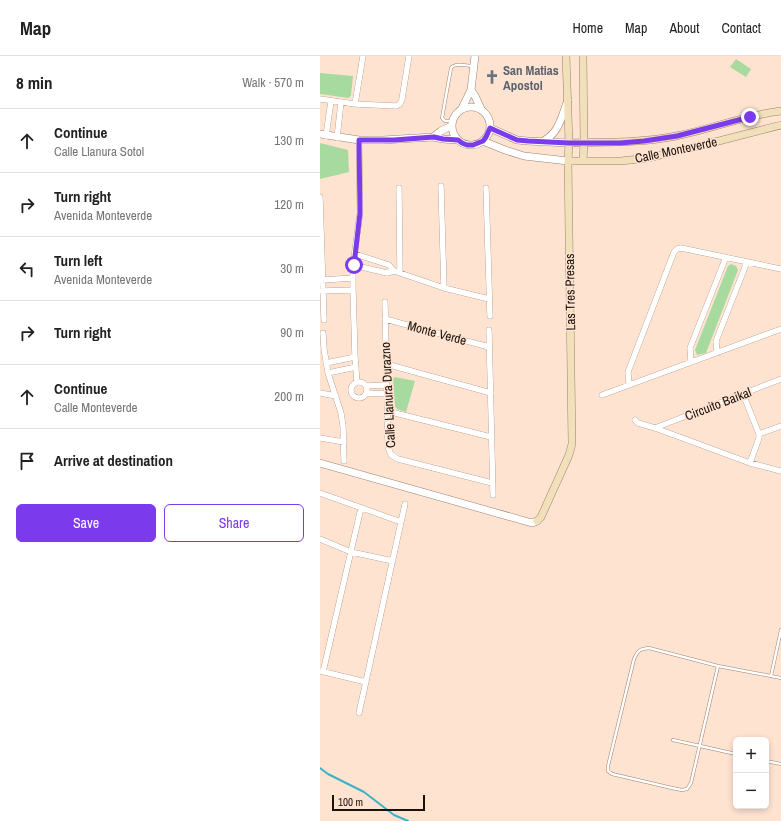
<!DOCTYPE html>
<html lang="en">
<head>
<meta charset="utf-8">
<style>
  body { margin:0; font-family:"Archivo Narrow",sans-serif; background:#f6f6f6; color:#222 }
  .controls { position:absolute; right:12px; bottom:12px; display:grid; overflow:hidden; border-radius:6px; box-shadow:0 2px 6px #0003 }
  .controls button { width:36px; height:36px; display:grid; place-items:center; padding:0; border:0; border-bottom:1px solid #e0e0e0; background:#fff; color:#222; font:20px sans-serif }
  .scale { position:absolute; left:12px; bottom:10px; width:93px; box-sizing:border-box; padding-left:4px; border:2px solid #1b120b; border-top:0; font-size:11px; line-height:14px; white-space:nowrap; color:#1b120b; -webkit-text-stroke:3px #ffe3d1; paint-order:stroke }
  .stop { position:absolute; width:12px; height:12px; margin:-9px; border:3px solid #7c3aed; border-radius:50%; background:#fff }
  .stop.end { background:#7c3aed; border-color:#fff; box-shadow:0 1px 4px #0008 }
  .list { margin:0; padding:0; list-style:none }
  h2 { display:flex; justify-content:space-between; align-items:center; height:52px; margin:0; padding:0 16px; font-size:17px }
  h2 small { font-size:13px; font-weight:400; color:#767676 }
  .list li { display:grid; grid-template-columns:26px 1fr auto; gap:12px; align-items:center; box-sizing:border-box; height:64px; padding:0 16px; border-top:1px solid #e0e0e0 }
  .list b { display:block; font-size:15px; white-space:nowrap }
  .list p { margin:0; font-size:13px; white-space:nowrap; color:#767676 }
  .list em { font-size:13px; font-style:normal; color:#767676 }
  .actions { display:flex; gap:8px; padding:12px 16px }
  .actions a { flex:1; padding:9px 0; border:1px solid #7c3aed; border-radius:6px; text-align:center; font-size:14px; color:#7c3aed }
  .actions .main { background:#7c3aed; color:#fff }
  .icon { flex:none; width:22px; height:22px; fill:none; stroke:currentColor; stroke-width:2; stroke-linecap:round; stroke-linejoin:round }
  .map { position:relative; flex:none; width:461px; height:765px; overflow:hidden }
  header { display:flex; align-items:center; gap:24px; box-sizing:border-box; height:56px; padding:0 20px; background:#fff; border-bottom:1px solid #e0e0e0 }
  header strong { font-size:19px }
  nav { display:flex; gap:22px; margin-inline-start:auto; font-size:14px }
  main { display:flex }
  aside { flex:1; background:#fff }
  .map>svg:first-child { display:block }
  .green { fill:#a7da9e }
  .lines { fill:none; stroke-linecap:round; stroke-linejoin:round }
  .stream { stroke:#3cb2c6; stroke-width:2 }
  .service-casing { stroke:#9b8271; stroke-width:3.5 }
  .minor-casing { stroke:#9b8271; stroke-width:6 }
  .tertiary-casing { stroke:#9b8271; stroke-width:8 }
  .secondary-casing { stroke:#9b8271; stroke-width:8 }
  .service { stroke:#fff; stroke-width:2.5 }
  .minor { stroke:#fff; stroke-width:5.5 }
  .tertiary { stroke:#fff; stroke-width:7 }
  .secondary { stroke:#f1e0ba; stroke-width:7 }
  .route { stroke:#7c3aed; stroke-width:5 }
  .labels { text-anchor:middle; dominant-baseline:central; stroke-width:3; stroke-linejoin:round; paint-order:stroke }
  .worship-label { font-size:13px; font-weight:bold; fill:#5b616d; stroke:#ffe3d1; text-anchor:start }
  .street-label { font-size:13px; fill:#1b120b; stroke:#ffe3d1 }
</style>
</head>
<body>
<header>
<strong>Map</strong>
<nav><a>Home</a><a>Map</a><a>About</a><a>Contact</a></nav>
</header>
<main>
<aside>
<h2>8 min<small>Walk · 570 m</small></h2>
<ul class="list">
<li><svg class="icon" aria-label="ahead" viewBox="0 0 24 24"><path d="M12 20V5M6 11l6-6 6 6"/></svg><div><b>Continue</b><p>Calle Llanura Sotol</p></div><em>130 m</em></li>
<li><svg class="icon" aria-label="right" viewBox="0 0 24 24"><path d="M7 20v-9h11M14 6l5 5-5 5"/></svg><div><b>Turn right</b><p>Avenida Monteverde</p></div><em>120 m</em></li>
<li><svg class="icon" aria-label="left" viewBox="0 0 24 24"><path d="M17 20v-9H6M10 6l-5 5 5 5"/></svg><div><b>Turn left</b><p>Avenida Monteverde</p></div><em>30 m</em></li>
<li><svg class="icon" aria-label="right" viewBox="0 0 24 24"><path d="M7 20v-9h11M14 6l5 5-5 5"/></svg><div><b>Turn right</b></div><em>90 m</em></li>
<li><svg class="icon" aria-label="ahead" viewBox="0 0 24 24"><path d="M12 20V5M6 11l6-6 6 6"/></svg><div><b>Continue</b><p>Calle Monteverde</p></div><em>200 m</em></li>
<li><svg class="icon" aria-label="arrive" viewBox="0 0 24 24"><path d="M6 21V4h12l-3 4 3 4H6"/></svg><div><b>Arrive at destination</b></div></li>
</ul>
<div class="actions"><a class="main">Save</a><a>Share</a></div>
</aside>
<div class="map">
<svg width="461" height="765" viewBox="0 0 461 765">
  <rect width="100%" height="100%" fill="#ffe3d1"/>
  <path class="green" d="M416 3 431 13 426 21 410 11Z
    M0 17 33 20 31 39 29 42 0 38Z
    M0 87 28 94 29 116 0 123Z
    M411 208 416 210 418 214 386 297 377 299 375 294 408 210Z
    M75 321 95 325 86 356 77 353 75 350 73 323Z"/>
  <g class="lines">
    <path class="stream" d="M0 712 8 718 44 736 74 759 88 765"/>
    <defs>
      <path id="service" d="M132 65H125L122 62 131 12C136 6 146 10 153 10
        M461 574 451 620 461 622
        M398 610 371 727 367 733 362 734 352 732 292 718 288 715V710L314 603C318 594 320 593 329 592L398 610 451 620
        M353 684 416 698
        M446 705 461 708"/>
      <path id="minor" d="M0 43 35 48 76 50 80 48 82 43 89 0
        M35 48 43 0
        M6 80 11 45
        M17 82 21 46
        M121 130 124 232
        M79 132 80 217
        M166 132 170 260
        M0 141 4 264
        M35 198 69 209 74 215
        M33 209 67 217 74 215 124 232 169 243
        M2 224 33 222
        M2 235 33 234
        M65 246 68 391 71 399 78 403 172 427
        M65 263 169 291
        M169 274 173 439
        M3 277 4 293 8 317 21 357 23 370 24 405
        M397 297 396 285 427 206
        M371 306 370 292 406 201
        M6 307 35 301
        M66 308 171 337
        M8 317 36 311
        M31 334a8 8 0 1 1 16 0a8 8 0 1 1-16 0Z
        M37 326 35 301 33 234V209L40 157 39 84
        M309 329 308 316 354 196 357 193 361 192 461 213
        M46 330 66 329
        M0 337 16 340
        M46 337 67 338
        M423 338 439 378V382L430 407
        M282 339 461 273
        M67 355 171 381
        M315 364 318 367 335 372 430 407 461 415
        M335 372 461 323
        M439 378 461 370
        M0 382 24 386
        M0 437 81 466
        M0 483 31 496 73 505
        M0 615 46 626
        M3 616 41 452
        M39 657 85 448"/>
      <path id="tertiary" d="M151 34 155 40 161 53
        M132 70a19 19 0 1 1 38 0a19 19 0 1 1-38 0Z
        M142 52 151 34 155 0
        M170 72 197 84 208 85 249 87
        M0 78 39 84H63L113 81 123 83 137 84
        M113 81 121 75 131 70
        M163 85 185 94 204 100 248 105
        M222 86C227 83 232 79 235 75 241 67 244 54 248 44
        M0 407 212 467 217 465"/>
      <path id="secondary" d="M249 87C285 86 321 87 356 80 392 73 425 59 461 55
        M248 105H301L328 102 387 88 461 69
        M263 105 264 87 263 0
        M217 465 221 461 249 399 252 388 248 105 249 87 246 0"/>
    </defs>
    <use href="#service" class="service-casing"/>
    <use href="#minor" class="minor-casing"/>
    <use href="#tertiary" class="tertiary-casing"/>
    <use href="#secondary" class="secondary-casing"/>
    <use href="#service" class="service"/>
    <use href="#minor" class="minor"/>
    <use href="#tertiary" class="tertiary"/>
    <use href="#secondary" class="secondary"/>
  </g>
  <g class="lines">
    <path class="route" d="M34 209 40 157 39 84H74L114 81 123 83 138 84 142 87 147 89H153L163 85 166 81 170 72 197 84 208 85 249 87H300L324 85 357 80 430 61"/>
  </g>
  <defs>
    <symbol id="church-bare" viewBox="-9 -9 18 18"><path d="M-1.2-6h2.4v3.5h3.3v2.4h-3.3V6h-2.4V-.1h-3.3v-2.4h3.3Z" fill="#6b7280" stroke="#ffe3d1" stroke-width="2.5" paint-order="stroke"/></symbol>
  </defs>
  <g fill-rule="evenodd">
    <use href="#church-bare" x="162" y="11" width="20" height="20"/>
  </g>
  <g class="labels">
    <g class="worship-label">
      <text x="183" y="14">San Matias<tspan x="183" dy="15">Apostol</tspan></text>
    </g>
    <g class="street-label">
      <text transform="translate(356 94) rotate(-12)">Calle Monteverde</text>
      <text transform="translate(250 236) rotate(-91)">Las Tres Presas</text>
      <text transform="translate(117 277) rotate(15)">Monte Verde</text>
      <text transform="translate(68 339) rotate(-93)">Calle Llanura Durazno</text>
      <text transform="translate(398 348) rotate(-21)">Circuito Baikal</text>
    </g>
  </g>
</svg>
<div class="controls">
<button>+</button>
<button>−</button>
</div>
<div class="scale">100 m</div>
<div class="stop" style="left:34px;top:209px"></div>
<div class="stop end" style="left:430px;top:61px"></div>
</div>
</main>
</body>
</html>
